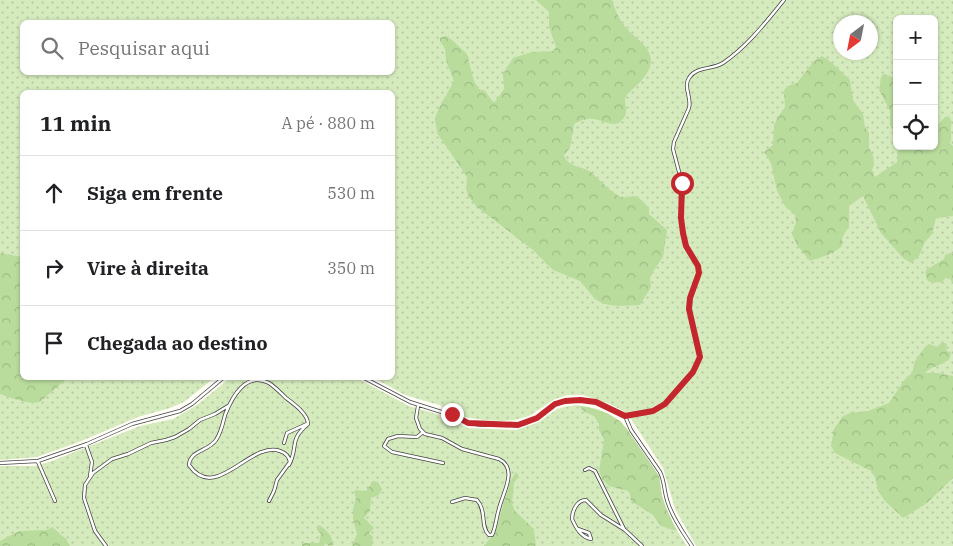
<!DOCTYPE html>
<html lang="pt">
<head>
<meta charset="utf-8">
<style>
  body { margin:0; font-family:"IBM Plex Serif",serif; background:#f2f2f2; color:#202124 }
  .controls { position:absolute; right:15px; top:15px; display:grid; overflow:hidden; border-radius:8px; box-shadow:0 1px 4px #0004 }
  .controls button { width:45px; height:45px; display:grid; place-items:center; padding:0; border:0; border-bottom:1px solid #e0e0e0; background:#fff; color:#202124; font:25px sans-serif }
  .compass { position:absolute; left:833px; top:15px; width:45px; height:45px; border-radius:50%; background:#fff; box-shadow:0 1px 4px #0004; rotate:212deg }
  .stop { position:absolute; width:15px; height:15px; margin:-11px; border:4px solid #c4262e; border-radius:50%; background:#fff }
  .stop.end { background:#c4262e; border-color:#fff; box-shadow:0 1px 5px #0008 }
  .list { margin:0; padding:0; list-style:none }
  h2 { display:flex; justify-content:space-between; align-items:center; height:65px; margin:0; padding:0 20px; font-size:21px }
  h2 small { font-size:16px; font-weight:400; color:#757577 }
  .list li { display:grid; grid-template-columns:32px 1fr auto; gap:15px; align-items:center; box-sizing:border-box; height:75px; padding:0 20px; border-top:1px solid #e0e0e0 }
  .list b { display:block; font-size:19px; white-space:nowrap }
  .list em { font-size:16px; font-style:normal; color:#757577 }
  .icon { flex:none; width:28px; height:28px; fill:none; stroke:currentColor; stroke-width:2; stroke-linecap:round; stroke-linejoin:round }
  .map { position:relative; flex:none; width:953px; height:546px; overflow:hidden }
  .search { position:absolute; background:#fff; box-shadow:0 1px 4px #0004; left:20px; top:20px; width:375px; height:55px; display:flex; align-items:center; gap:12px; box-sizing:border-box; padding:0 18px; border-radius:8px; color:#757577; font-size:19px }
  .panel { position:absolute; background:#fff; box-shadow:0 1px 4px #0004; left:20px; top:90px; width:375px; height:290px; border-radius:8px }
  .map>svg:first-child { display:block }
  .grass { fill:url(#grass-dots); fill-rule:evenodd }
  .forest { fill:url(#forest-crowns) }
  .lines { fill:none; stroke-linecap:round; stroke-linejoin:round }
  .street-casing { stroke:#444; stroke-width:4 }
  .street { stroke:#fff; stroke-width:2.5 }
  .route { stroke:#c4262e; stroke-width:6 }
</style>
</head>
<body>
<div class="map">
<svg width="953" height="546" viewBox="0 0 953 546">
  <defs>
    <pattern id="grass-dots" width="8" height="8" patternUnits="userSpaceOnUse" patternTransform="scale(1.25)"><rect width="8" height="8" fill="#d5ebbd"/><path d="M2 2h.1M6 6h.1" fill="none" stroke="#b6c8a1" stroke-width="1.8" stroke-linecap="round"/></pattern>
    <pattern id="forest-crowns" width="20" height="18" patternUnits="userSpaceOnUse" patternTransform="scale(1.25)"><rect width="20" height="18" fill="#b9dc9c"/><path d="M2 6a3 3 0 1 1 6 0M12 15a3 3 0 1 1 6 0" fill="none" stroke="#9ebc85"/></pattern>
  </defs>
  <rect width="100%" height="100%" fill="#fffdf5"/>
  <path class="grass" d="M0 0H953V546H696L675 509 663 468 631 419 623 411 610 404 583 395H568L555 399 529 416 515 420 502 421 483 420 465 417 439 405 405 395 374 378H392V92H22V378H214L184 402 170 408 138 417 79 442 37 457 0 460ZM897 19H934V146H897ZM22 22H392V72H22ZM840 22H870V52H840Z
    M230 378H357L409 406 444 416 468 428 516 430 539 422 557 409 564 407 576 405 598 409 621 422 649 461 659 476 662 496 666 508 673 524 687 546H0V466H35L52 461 140 426 173 419 197 405Z"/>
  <path class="forest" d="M536 0H612C615 10 619 19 626 28 638 41 660 52 647 73 642 82 632 89 626 96 623 103 628 109 625 116 617 131 605 120 593 119 587 118 579 121 574 124L570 148 564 155C568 168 582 165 592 173 599 179 613 195 622 197 626 198 630 196 634 196 640 197 645 204 649 208V214L667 230 663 257 654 270 650 278 651 287 640 305 618 306 604 304 595 299 580 281 553 270 533 250 477 207 469 197 466 189 467 177 437 133 436 126 435 118 439 108 454 81 446 60 445 49 440 41V38L445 36 452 40 467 54 474 81 479 89 485 91 494 103 504 89 503 74 513 58 532 52 553 51 556 47 549 27V12Z
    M822 56C829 59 844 74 850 80L853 100 863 114 865 127 869 133V147L873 156 874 164 872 170 875 177 897 162 898 146H934V129L945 117 950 118 952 122C949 130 953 136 950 143L953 146V216L936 218 932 234 925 242 919 256 911 263 903 258 881 233 863 196 849 206V226L842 238V246C830 256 823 256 810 261L797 245 792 234 796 222 795 215 785 206 777 191 771 163 764 152 773 145 774 125 778 117 785 107 784 91 786 87 797 83 814 61Z
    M884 74 897 79V136L890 125V111L879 90 881 77Z
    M0 253 22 257V378H66L64 381C58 386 44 399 39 402 31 405 8 397 0 394Z
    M950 253 953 254V283L947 276 942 282C932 283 924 284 926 270L944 259 945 255Z
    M942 342 947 344 946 350 951 353 950 358C943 366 931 366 925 373H938L953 376V478L927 503 903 518 886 502 878 491 875 477 871 471 835 453 831 446 834 429 843 416 850 413 868 411 889 403 905 379 912 373 915 361 925 347 929 344 937 347Z
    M579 406 588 407 607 413 620 421 627 429 659 476 662 496 666 508 677 531 661 526 653 515 631 501 630 494 628 491 609 486 602 479 599 471 604 440 599 430V424L594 416 585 412Z
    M516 472 519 476 514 483 512 504 515 511 534 529 536 546H484L495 532 510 482Z
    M373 481 378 482 382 489 379 495 371 498 370 511 364 518 374 528 369 533 373 537 372 546H352L357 534 353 519V509L356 498 354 492 355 490 366 491Z
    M318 525C325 527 334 538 333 545L329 546 325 543 324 546H302V544L304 543H319L321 534 317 530Z
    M52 527 66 539 70 546H0V541L19 531 47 530Z"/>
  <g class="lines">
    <defs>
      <path id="street" d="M364 378 410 402 451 415 468 423 482 425 523 424 537 418 555 404 565 401 580 400 596 402 625 416 631 430 660 472C665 482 664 493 668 503 673 519 683 532 692 546
        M418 406 416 418 420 429 425 434 442 438 462 449 499 459C519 469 502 494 499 509 496 518 496 527 492 535H489C480 527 487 511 477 500L465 498 452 502
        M625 416 653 411 665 404 693 372 700 357 689 309 690 298 699 273 698 266 686 246 683 233 681 218 683 187 673 149 674 142 689 108C692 98 683 87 689 78 696 66 712 70 723 63 747 47 766 22 784 0
        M423 432 417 437 398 436 388 439 384 446 392 452 443 463
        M284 443 287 433 307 424
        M86 445 92 462 90 476
        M38 462 55 501
        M0 463 38 461 87 444 132 424 180 411 192 404 223 378
        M585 470 589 468 595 471 624 529
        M269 501 274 491 277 480 290 462C289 456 286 453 280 451 250 440 216 504 189 465 190 450 209 451 216 440 221 433 223 423 225 415 232 397 246 371 269 383 275 387 281 393 286 398 294 404 308 414 308 424 288 441 299 446 289 465
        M578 529 589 533 591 539C581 537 576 528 572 519 572 511 577 500 586 500L601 515 625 530 642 546
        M106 546 95 531 84 498 85 485 93 473 112 459 128 454 151 443 166 440 175 437 189 429 200 420 215 414 228 406"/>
    </defs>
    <use href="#street" class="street-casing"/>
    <use href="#street" class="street"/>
  </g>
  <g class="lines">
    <path class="route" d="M452 414 468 423 518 425 537 418 555 404 565 401 580 400 596 402 625 416 653 411 665 404 693 372 700 357 689 309 690 298 699 273 698 266 686 246 683 233 681 218 682 183"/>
  </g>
</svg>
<div class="controls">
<button>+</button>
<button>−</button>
<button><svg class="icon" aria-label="locate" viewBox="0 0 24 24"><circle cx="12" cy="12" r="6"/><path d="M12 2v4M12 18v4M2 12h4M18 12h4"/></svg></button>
</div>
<svg class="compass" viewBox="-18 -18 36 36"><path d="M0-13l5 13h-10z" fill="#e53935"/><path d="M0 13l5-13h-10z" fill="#757577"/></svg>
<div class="stop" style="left:682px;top:183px"></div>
<div class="stop end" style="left:452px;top:414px"></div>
<div class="search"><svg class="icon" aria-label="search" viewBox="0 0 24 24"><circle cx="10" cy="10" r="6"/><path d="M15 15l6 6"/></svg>Pesquisar aqui</div>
<section class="panel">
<h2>11 min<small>A pé · 880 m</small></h2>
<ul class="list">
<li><svg class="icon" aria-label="ahead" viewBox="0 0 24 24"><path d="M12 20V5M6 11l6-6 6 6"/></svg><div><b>Siga em frente</b></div><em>530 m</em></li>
<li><svg class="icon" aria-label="right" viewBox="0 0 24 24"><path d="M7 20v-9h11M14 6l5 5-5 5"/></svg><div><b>Vire à direita</b></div><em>350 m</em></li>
<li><svg class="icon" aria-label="arrive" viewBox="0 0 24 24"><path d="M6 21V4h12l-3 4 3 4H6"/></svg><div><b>Chegada ao destino</b></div></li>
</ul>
</section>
</div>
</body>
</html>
